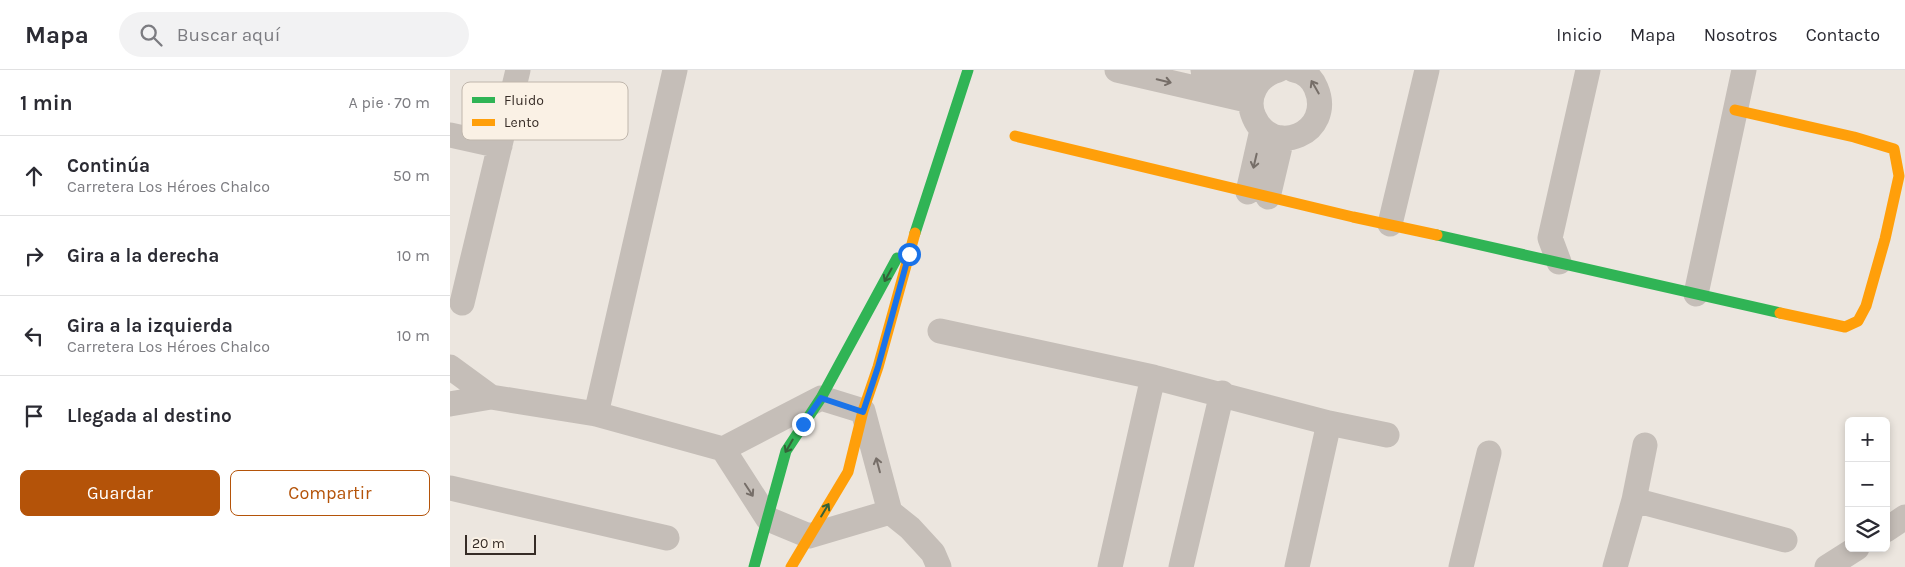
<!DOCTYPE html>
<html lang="es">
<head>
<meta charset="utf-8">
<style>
  body { margin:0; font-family:Karla,sans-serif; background:#f2f2f3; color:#2b2b33 }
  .controls { position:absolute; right:15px; bottom:15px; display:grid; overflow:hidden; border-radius:8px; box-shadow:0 2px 8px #0003 }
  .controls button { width:45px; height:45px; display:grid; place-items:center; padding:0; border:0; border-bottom:1px solid #e1e1e2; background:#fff; color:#2b2b33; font:25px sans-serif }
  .scale { position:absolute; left:15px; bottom:12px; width:71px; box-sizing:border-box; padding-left:5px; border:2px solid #362c26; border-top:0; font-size:14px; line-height:18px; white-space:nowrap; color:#362c26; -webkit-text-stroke:4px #faf1e5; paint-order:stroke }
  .stop { position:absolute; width:15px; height:15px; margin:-11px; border:4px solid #1a73e8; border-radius:50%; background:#fff }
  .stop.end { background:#1a73e8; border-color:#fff; box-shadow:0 1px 5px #0008 }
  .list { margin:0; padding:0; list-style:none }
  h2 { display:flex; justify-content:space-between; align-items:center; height:65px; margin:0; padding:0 20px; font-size:21px }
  h2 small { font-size:16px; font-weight:400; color:#7c7c81 }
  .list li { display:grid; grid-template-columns:32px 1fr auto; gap:15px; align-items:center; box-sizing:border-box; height:80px; padding:0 20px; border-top:1px solid #e1e1e2 }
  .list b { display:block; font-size:19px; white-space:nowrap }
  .list p { margin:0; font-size:16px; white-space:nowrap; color:#7c7c81 }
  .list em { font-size:16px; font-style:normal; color:#7c7c81 }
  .actions { display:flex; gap:10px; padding:15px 20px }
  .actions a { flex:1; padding:11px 0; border:1px solid #b45309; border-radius:8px; text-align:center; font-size:18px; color:#b45309 }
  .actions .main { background:#b45309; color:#fff }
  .icon { flex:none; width:28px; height:28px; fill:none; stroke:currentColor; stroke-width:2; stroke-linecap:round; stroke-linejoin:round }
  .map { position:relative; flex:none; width:1455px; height:497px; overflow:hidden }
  header { display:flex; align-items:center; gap:30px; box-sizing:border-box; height:70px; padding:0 25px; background:#fff; border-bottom:1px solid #e1e1e2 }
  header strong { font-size:24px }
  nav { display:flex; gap:28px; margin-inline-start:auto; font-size:18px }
  .search { width:350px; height:45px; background:#f2f2f3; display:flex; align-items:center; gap:12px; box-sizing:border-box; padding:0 18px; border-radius:28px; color:#7c7c81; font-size:19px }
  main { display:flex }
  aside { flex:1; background:#fff }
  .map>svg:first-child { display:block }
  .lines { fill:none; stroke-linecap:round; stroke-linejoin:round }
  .street { stroke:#c5beb8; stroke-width:25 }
  .fast { stroke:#30b455; stroke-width:11 }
  .slow { stroke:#ff9f0a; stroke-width:11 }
  .oneway { stroke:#766e68 }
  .oneway2 { stroke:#346239 }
  .route { stroke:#1a73e8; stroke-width:6 }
  .key { fill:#faf1e5; stroke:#bfb6ac; stroke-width:1 }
  .key-label { font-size:14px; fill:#362c26 }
</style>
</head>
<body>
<header>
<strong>Mapa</strong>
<div class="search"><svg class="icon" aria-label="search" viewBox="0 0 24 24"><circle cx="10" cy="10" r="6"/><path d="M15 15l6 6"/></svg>Buscar aquí</div>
<nav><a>Inicio</a><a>Mapa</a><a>Nosotros</a><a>Contacto</a></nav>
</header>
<main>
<aside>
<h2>1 min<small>A pie · 70 m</small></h2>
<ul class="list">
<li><svg class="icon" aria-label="ahead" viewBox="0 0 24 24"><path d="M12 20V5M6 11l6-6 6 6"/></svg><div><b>Continúa</b><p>Carretera Los Héroes Chalco</p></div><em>50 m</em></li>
<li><svg class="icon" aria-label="right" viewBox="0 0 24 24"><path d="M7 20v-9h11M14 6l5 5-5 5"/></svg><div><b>Gira a la derecha</b></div><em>10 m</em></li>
<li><svg class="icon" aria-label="left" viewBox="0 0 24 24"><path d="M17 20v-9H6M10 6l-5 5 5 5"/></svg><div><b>Gira a la izquierda</b><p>Carretera Los Héroes Chalco</p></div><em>10 m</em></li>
<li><svg class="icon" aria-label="arrive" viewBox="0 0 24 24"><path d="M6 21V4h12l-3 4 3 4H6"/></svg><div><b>Llegada al destino</b></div></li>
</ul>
<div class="actions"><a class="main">Guardar</a><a>Compartir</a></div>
</aside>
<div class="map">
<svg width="1455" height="497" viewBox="0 0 1455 497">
  <rect width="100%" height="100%" fill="#ece6df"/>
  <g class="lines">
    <path class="street" d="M667 0 801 31
      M753 0 808 13
      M828 0C808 5 795 27 804 47 822 89 885 63 866 18 862 8 854 2 844 0
      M0 65 50 76
      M798 122 812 60
      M818 127 832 68
      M940 154 977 0
      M1109 192 1100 168 1138 0
      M1246 224 1294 0
      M12 233 68 0
      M490 261 703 307 879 353 937 365
      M0 297 41 327
      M0 334 41 327 146 344 273 379 318 449 359 466 440 442
      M146 344 225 0
      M273 379 371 328 413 341 440 442 460 458 483 483 489 497
      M0 418 217 468
      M1184 430 1335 470
      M1436 460 1455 447
      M660 497 703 307
      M731 497 772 323
      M847 497 879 353
      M1011 497 1039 383
      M1165 497 1184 430 1195 375
      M1377 497 1407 478"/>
    <path class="fast" d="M465 163 518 0
      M987 165 1330 243
      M304 497 336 381 371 328 447 188"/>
    <path class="slow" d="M1285 40 1404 67 1444 79 1449 106 1435 169 1416 236 1408 251 1395 257 1330 243
      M565 66 903 147 987 165
      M341 497 398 402 413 341 428 297 465 163"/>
  </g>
  <defs><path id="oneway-shaft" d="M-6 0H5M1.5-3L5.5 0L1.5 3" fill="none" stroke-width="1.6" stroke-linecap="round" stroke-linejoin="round" transform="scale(1.25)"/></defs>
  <g class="oneway">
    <use href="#oneway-shaft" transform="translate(714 11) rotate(13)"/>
    <use href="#oneway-shaft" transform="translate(865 17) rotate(-120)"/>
    <use href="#oneway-shaft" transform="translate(805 91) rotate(103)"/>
    <use href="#oneway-shaft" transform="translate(428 395) rotate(-105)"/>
    <use href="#oneway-shaft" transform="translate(299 420) rotate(57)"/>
  </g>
  <g class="oneway2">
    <use href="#oneway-shaft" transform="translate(438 205) rotate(119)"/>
    <use href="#oneway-shaft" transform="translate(339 376) rotate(120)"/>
    <use href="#oneway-shaft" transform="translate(375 440) rotate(-59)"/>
  </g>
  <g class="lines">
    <path class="route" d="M353 354 371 328 413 342 428 297 459 184"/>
  </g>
  <rect x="12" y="12" width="166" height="58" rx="8" class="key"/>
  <rect x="22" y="27" width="23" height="6" fill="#30b455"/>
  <rect x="22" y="49" width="23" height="7" fill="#ff9f0a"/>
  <g class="key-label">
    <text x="54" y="35">Fluido</text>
    <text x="54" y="57">Lento</text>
  </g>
</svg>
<div class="controls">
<button>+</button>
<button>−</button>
<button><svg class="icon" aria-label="layers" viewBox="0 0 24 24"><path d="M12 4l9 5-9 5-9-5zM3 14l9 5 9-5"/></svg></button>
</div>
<div class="scale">20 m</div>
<div class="stop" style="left:459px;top:184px"></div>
<div class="stop end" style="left:353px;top:354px"></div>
</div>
</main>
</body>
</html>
